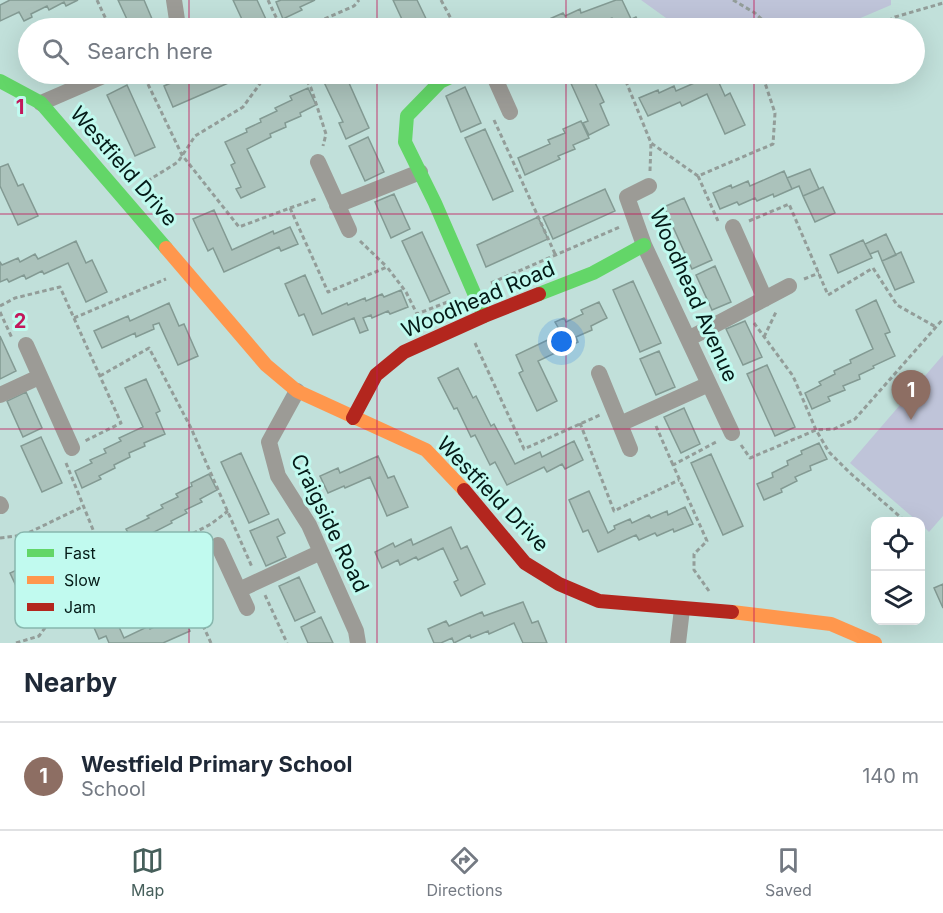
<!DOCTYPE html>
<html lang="en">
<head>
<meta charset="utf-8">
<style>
  body { margin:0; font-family:Inter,sans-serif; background:#f2f2f3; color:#1f2937 }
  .controls { position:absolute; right:18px; bottom:18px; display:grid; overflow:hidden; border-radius:12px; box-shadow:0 6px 24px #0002 }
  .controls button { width:54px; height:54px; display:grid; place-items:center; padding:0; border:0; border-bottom:2px solid #e0e1e3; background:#fff; color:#1f2937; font:30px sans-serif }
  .you { position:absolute; left:562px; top:342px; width:21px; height:21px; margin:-15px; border:4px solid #fff; border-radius:50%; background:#1a73e8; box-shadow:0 0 0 9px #1a73e833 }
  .badge { display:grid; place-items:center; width:39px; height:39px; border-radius:50%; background:#465f5b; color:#fff; font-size:20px; font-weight:700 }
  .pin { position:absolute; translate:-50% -50px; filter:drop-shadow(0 2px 3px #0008) }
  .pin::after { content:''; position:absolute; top:32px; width:21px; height:18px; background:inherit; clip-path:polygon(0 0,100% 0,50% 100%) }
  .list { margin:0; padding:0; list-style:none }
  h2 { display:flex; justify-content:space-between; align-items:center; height:78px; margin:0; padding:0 24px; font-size:26px }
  h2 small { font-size:20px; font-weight:400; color:#747a83 }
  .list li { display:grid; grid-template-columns:39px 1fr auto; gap:18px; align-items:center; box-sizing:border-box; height:108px; padding:0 24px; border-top:2px solid #e0e1e3 }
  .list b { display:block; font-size:22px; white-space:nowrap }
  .list p { margin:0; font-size:20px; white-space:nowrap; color:#747a83 }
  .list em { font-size:20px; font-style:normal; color:#747a83 }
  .icon { flex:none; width:33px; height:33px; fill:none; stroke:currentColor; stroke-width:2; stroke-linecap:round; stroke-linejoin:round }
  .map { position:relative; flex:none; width:943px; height:643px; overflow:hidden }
  .search { position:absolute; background:#fff; box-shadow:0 6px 24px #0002; left:18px; right:18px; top:18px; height:66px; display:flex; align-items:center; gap:15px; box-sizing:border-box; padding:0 21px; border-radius:33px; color:#747a83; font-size:22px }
  .sheet { height:186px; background:#fff }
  nav { display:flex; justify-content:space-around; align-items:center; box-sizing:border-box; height:84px; border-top:2px solid #e0e1e3; background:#fff; font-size:16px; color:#747a83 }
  nav a { display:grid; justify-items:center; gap:3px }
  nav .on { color:#465f5b }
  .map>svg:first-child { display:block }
  .green { fill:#bfc4d9 }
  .building { fill:#abc2bb; stroke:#839a93; stroke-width:1.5 }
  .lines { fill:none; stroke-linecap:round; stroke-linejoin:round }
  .path { stroke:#939d99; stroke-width:3; stroke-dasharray:4.5 3; stroke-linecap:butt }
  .street { stroke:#9c9b96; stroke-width:16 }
  .fast { stroke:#63d668; stroke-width:14 }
  .slow { stroke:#ff974d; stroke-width:14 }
  .jam { stroke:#b3261e; stroke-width:14 }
  .grid { fill:none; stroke:#c2185b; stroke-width:1.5; stroke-opacity:0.55 }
  .labels { text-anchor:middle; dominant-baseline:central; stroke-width:6; stroke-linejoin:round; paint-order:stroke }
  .street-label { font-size:21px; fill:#041a17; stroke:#c1faef }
  .key { fill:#c1faef; stroke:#88b7ae; stroke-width:1.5 }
  .key-label { font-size:16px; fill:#041a17 }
  .grid-label { font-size:20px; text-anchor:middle; font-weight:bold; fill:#c2185b; stroke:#c1faef; stroke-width:6; stroke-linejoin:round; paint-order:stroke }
</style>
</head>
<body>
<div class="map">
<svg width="943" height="643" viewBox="0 0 943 643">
  <rect width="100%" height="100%" fill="#c1e0da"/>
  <path class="green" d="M641 0H891V5L837 28H680Z
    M943 355V516L929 532 921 524 920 522 917 521 850 463Z"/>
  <path class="building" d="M10 0H78L66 6 64 2 49 10 47 6 31 14 32 17 24 21 19 12 0 21V5Z
    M118 0H144L155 26 149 28H131Z
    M233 0H257L270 28H246Z
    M281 0H315L300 7 302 10 283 19 276 2Z
    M393 0H417L430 27 406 28Z
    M616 0H622L631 19 616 26 612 18 596 25 597 28H588L587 27 583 28H548L545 21 563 13 565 16 580 9 581 13Z
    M636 17 642 28H617L616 26Z
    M191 74H249L173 107 164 86Z
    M327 74H345L369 128 346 139 339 123 343 122 321 76Z
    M582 74H591L604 102 600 104 609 125 589 135 583 123 588 121 569 79Z
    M715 74 725 96 730 93 745 125 725 134 707 94 682 106 680 102 648 116 639 98 658 90 659 93 674 86 676 91Z
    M127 85 155 147 135 156 107 95Z
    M465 87 481 123 461 132 446 96Z
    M308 88 316 105 300 113 301 116 285 123 286 127 270 134 271 137 247 149 265 187 241 198 236 189 241 187 231 165 235 163 225 142 247 132 246 129 261 122 260 119 277 111 275 108 292 100 290 96Z
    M581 121 589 138 573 145 575 149 558 156 560 159 525 175 518 158 550 144 548 140 565 133 563 129Z
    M485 129 513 191 493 200 465 138Z
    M368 137 384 172 365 181 349 146Z
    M8 164 18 186 23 184 38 216 18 225 0 186V167Z
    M810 169 819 189 803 196 799 186 792 189 787 178Z
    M784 171 792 189 774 197 773 194 757 201 755 198 739 205 737 202 720 209 713 193 731 185 732 188 748 181 750 186Z
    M823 187 835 213 815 222 803 196Z
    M605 189 615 211 553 239 543 217Z
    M394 194 410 229 391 238 375 202Z
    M684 198 712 260 692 269 664 207Z
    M214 210 232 250 273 231 274 234 290 227 298 244 281 251 279 247 224 272 213 248 208 251 193 219Z
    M538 217 548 239 486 267 477 245Z
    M422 232 450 293 430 302 402 241Z
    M886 234 896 255 882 261 878 251 870 254 865 244Z
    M863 240 872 258 838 273 830 255Z
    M76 241 86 263 92 260 107 292 86 302 68 263 44 274 42 271 26 279 24 275 9 282 7 279 0 282V262L2 265 18 258 20 262 35 254 38 259Z
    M901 252 914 282 895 290 882 261Z
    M715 266 731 302 712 310 696 275Z
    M305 275 322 314 347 303 348 305 365 298 366 301 382 294 384 297 401 290 408 307 390 314 388 311 372 318 371 315 363 318 368 330 360 333 354 318 313 335 304 314 299 316 285 284Z
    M633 281 661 343 640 352 613 290Z
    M876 300 890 332 885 334 895 356 873 366 874 368 859 375 860 379 843 386 845 390 828 397 830 401 812 409 805 393 821 385 819 382 835 374 834 371 851 363 850 360 873 349 856 310Z
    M599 302 607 318 591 326 592 330 576 337 578 342 538 361 557 401 537 411 519 373 523 371 516 355 554 337 552 332 559 329 555 322 564 318 566 322 583 314 581 310Z
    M169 303 179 326 184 324 198 356 178 365 159 323 153 325 154 329 136 337 135 333 102 348 94 331 128 316 130 321Z
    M745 321 762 357 743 365 726 329Z
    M0 336 16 371 0 379Z
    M659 351 675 387 656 395 640 359Z
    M767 365 795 427 775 436 747 374Z
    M458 368 473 398 476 396 491 426 494 424 515 464 540 452 542 457 574 441 583 460 565 469 562 464 547 472 544 467 507 485 495 462 490 465 475 435 471 437 457 408 454 409 438 378Z
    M146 379 160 411 156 413 165 434 144 443 145 446 129 453 130 457 114 465 115 468 99 476 101 479 82 488 75 471 92 463 90 460 106 453 104 449 121 441 119 438 143 427 125 388Z
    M26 392 42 428 23 437 7 401Z
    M684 408 700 444 681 453 664 417Z
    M41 437 62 483 42 492 21 446Z
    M819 443 827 459 810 466 811 470 795 477 797 481 781 489 782 492 764 500 757 484 773 477 772 473 788 465 787 461 802 454 801 451Z
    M241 453 269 514 249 523 221 462Z
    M711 454 743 526 723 535 691 463Z
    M378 456 388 478 394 476 408 507 387 516 370 477 345 488 344 486 328 493 320 476 338 468 340 473Z
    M209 474 217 490 200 499 202 502 185 510 187 513 171 521 172 523 148 535 167 573 147 583 132 552 137 549 126 529 149 518 147 516 163 508 161 505 178 497 176 494 192 486 191 483Z
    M589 491 608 533 615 529 614 526 630 519 632 523 649 515 651 518 667 511 668 515 685 507 693 524 674 532 673 529 657 536 655 533 639 540 636 535 598 552 588 530 583 532 569 500Z
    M278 519 285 533 277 537 286 557 266 566 250 531Z
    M451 527 461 549 467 546 485 584 461 596 454 582 458 580 443 548 418 560 416 557 400 565 398 560 382 568 375 552 393 543 395 547 411 539 413 545Z
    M74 536 82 552 65 560 67 564 51 571 52 574 18 590 10 573 43 558 42 555 58 548 56 544Z
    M299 577 315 612 295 621 279 586Z
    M943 584V608L934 588Z
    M106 598 124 638 149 626 150 629 183 614 190 631 163 643H109L106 636 99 639 85 607Z
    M523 602 532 623 538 621 547 643H523L514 623 489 634 488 631 471 638 470 635 454 643 452 638 441 643H434L428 629 446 621 449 626 482 612 484 616Z
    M321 617 333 643H308L301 627Z"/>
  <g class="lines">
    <path class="path" d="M97 0 110 28
      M268 0 281 28
      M441 0 456 28
      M733 0 755 13 771 28
      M304 28 354 6 359 0
      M875 28 895 17 943 3
      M131 74 133 77 145 78 182 155 239 227 290 208 328 292 387 267 406 292 417 314 455 299
      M303 74 311 88 326 134 323 146
      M623 74 651 143 698 176 773 144 775 113 762 74
      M494 120 556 256
      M650 171 651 143
      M698 176 718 221
      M141 185 178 162 195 136 243 107 267 74
      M290 208 316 199
      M749 221 789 204 828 295 873 268 897 305 936 327
      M360 241 387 267
      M804 279 819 273
      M491 283 620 227
      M0 306 15 298 60 287 121 423 85 441
      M0 312 12 338
      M74 318 166 279
      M754 323 793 376 816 430 829 452 849 472 906 522
      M764 337 776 312
      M475 343 524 449 600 415
      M100 376 149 348 191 428 252 567
      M580 423 614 511 679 480
      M656 426 673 465
      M741 445 750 458 816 430 834 429 855 419 943 319
      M66 463 115 584
      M0 538 24 535 84 506
      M920 539 923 545
      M709 591 694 570V554L707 541 673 465 718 441
      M265 595 287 643
      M16 643 39 636 61 606 115 584 127 605C154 614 166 611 192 603
      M211 643 167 547 211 524 228 511"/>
    <path class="street" d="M171 28 177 20 174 0
      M493 74 510 112
      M41 103 108 74
      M318 162 349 230
      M649 186 627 197 644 245 732 433
      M337 205 420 172
      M733 227 765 299
      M688 339 789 286
      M26 345 72 448
      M599 373 630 449
      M297 391 269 442 278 476 309 525 356 631 358 643
      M0 395 39 377
      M620 424 709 384
      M0 504 1 506
      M218 545 247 608
      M239 590 321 552
      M678 643 682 609"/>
    <path class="fast" d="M457 74 440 82 407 116 405 142 435 203 484 316
      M0 81 41 103 166 248
      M539 294 593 273 644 245"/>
    <path class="slow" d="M166 248 266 365 297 391 426 450 464 490
      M732 612 831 624 875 643"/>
    <path class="jam" d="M353 418 376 375 404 352 484 316 539 294
      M464 490 525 563 559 584 599 601 732 612"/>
  </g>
  <path class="grid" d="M189 0V28M377 0V28M566 0V28M754 0V28M189 74V643M377 74V643M566 74V643M754 74V643M0 214H943M0 429H943"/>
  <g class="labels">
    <g class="street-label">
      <text transform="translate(124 166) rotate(49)">Westfield Drive</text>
      <text transform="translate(694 295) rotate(66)">Woodhead Avenue</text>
      <text transform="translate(478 299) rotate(-23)">Woodhead Road</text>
      <text transform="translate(493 494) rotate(46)">Westfield Drive</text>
      <text transform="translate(330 523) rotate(64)">Craigside Road</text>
    </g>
  </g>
  <rect x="15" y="532" width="198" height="96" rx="9" class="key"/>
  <rect x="27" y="549" width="27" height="8" fill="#63d668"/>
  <rect x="27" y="576" width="27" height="8" fill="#ff974d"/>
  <rect x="27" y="603" width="27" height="8" fill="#b3261e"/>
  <g class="key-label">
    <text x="64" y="559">Fast</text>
    <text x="64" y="586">Slow</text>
    <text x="64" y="613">Jam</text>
  </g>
  <g class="grid-label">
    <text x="20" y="114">1</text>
    <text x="20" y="328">2</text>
  </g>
</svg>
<div class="controls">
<button><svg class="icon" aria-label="locate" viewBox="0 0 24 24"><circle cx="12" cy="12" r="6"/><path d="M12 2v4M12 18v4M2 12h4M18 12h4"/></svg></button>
<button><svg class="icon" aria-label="layers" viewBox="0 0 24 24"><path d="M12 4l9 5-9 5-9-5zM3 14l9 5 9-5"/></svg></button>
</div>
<div class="you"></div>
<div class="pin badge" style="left:911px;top:420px;background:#8d6e63">1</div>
<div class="search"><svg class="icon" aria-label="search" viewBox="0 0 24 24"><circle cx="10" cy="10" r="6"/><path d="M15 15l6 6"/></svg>Search here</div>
</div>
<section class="sheet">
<h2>Nearby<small></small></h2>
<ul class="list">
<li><span class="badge" style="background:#8d6e63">1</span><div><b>Westfield Primary School</b><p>School</p></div><em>140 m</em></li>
</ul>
</section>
<nav>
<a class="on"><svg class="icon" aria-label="map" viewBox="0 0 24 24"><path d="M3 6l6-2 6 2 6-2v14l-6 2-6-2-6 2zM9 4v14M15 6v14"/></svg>Map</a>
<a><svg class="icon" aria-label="directions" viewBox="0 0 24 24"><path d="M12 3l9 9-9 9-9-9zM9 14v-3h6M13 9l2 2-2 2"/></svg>Directions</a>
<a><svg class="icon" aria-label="saved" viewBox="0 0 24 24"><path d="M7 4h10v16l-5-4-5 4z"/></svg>Saved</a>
</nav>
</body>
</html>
